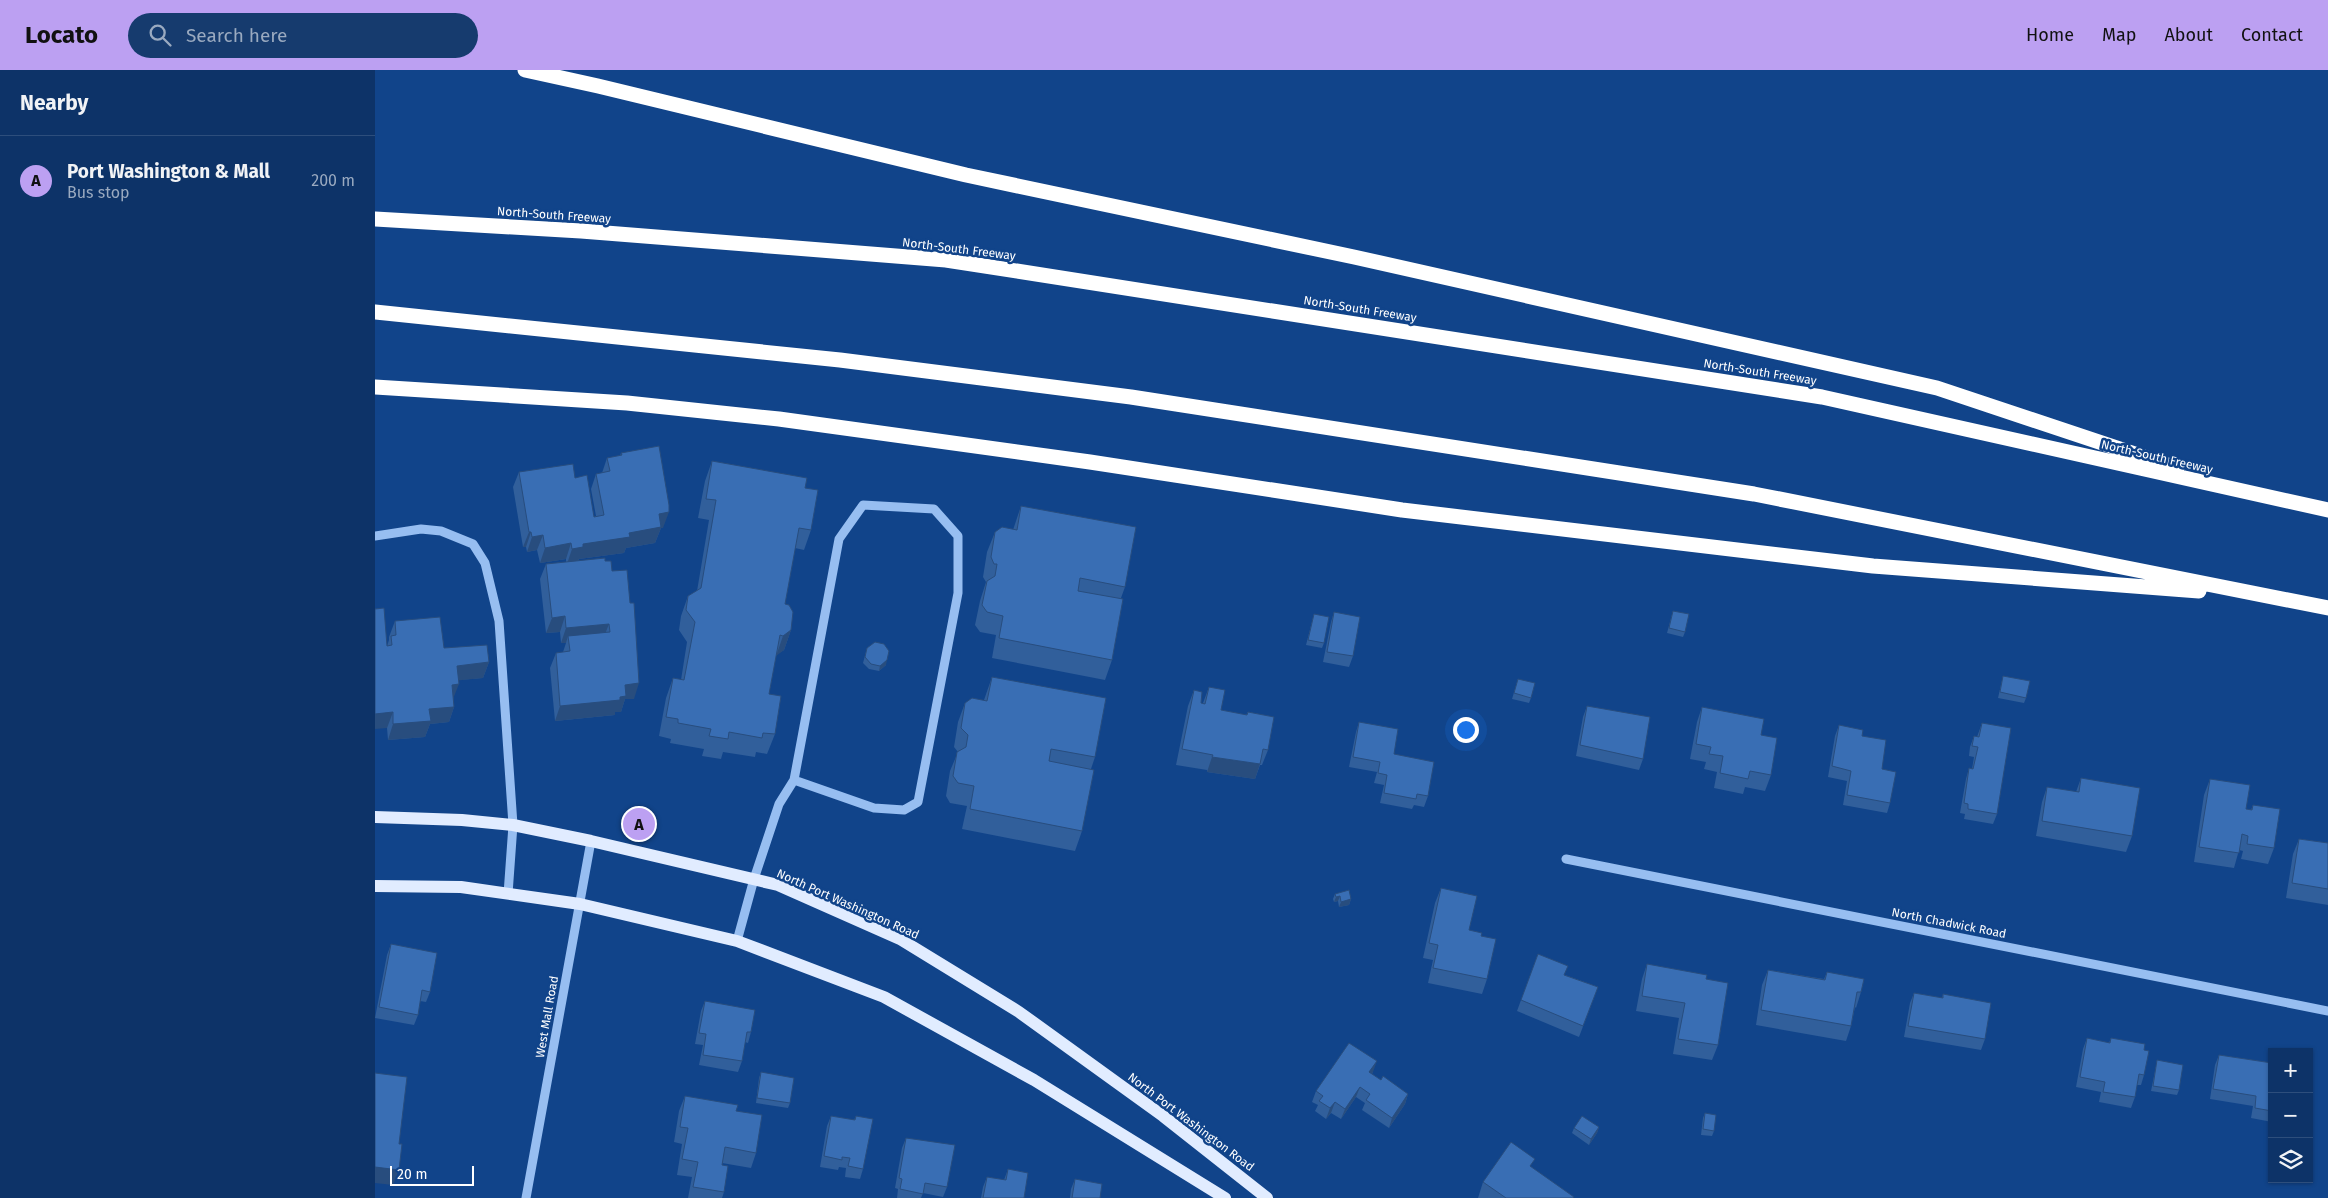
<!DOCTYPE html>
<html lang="en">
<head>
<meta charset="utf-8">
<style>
  body { margin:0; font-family:"Fira Sans",sans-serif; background:#163b6e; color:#f1f3f6 }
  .controls { position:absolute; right:15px; bottom:15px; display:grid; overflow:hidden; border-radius:0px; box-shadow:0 1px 4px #0004 }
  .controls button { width:45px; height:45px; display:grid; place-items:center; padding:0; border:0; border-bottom:1px solid #2d4e7c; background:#0d3368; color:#f1f3f6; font:25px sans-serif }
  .scale { position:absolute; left:15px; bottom:12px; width:84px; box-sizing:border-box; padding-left:5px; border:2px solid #fff; border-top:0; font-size:14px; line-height:18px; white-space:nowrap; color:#fff; -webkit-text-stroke:4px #11448a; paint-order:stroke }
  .you { position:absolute; left:1090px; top:659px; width:18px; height:18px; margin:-12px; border:4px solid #fff; border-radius:50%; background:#1a73e8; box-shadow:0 0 0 8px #1a73e833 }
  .badge { display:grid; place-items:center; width:32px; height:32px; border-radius:50%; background:#bca0f2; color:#111; font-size:16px; font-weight:700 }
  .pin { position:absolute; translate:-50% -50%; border:2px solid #fff; box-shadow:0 1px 5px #0006 }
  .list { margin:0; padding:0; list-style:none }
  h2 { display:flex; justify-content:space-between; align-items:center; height:65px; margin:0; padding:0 20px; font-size:21px }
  h2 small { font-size:16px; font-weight:400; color:#9aaac0 }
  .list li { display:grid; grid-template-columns:32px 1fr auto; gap:15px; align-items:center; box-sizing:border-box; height:90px; padding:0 20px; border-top:1px solid #2d4e7c }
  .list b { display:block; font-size:19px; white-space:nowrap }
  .list p { margin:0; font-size:16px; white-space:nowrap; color:#9aaac0 }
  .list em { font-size:16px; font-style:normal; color:#9aaac0 }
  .icon { flex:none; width:28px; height:28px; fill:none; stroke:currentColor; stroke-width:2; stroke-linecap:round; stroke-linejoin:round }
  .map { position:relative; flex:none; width:1953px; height:1128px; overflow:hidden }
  header { display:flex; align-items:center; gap:30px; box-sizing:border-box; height:70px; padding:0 25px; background:#bca0f2; color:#111 }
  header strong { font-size:24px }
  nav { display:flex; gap:28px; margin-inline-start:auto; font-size:18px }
  .search { width:350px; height:45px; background:#163b6e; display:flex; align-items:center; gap:12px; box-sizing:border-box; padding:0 18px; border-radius:28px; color:#9aaac0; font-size:19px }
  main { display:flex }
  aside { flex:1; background:#0d3368 }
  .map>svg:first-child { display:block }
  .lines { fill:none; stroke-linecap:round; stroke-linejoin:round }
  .minor { stroke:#97bef1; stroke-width:9 }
  .major { stroke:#e1ecff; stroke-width:12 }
  .highway { stroke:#fff; stroke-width:15 }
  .wall { fill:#315f9b }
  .shaded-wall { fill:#284d7e }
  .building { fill:#396eb4; stroke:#284d7e }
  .labels { text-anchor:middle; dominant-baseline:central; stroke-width:5; stroke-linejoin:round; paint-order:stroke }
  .street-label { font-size:12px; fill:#fff; stroke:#11448a }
</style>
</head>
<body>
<header>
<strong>Locato</strong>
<div class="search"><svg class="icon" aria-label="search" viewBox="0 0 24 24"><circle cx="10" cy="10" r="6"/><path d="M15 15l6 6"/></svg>Search here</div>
<nav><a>Home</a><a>Map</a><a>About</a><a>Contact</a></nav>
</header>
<main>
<aside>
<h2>Nearby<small></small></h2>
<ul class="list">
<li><span class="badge">A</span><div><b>Port Washington &amp; Mall</b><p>Bus stop</p></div><em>200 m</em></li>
</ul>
</aside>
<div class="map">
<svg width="1953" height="1128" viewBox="0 0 1953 1128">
  <rect width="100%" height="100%" fill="#11448a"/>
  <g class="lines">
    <path class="minor" d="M0 466 46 459 66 461 98 474 110 493 124 551 138 755 133 824
      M1191 789 1953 941
      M362 871 379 809 404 734 419 710 464 469 488 435 559 439 583 466V523L543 732 529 740 499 738 419 710
      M151 1128 216 771"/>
    <path class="major" d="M0 747 87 750 138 755 216 771 403 815 525 869 644 942 788 1046 892 1128
      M0 816 86 817 205 834 362 871 509 927 659 1010 850 1128"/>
    <path class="highway" d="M150 0 223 16 591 105 979 187 1562 318 1802 398
      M0 149 206 161 571 190 1447 327 1953 440
      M0 242 465 290 756 327 1379 424 1953 538
      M0 317 252 333 404 349 715 392 1027 440 1498 496 1824 521"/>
  </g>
  <path class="wall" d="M246 383 288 458H286L280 473 251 478 249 483 204 489 203 491H230L237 501 259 629H250L246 642H240V645L180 651 175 598 181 583 188 582 191 573H186L185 562 171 563 165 509 171 494 191 492V489L165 493 162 480 152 482 151 477H148L138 417 144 402 200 408 219 447 221 446 216 419 221 404 227 403 232 388 245 386Z
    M337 391 430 418 436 460 429 480 420 478 410 534 416 560 409 580 401 585 394 624 400 664 392 684 381 682 380 687 348 682 346 689 327 686 329 679 295 673 296 669 284 666 291 628 298 608 306 610 312 572 304 560 306 546 313 526 322 521 334 450 323 448 330 411Z
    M646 436 750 517 746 528 737 590 730 610 617 588 621 565 605 562 600 555 605 531 611 512 608 507 612 482 620 462 638 460Z
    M1298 541 1310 562 1308 567 1292 563Z
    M959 542 978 586 974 597 948 592 956 552Z
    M939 544 949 573 947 578 931 575Z
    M20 551 69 578 114 592 108 608 83 610 78 629 79 637 74 652 55 654 50 667 13 670 12 658V576L14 570V567Z
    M492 578 511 595 504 601 494 599 488 593Z
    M1628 606 1651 628 1649 633 1623 628Z
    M617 607 720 687 716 699 707 761 700 781 587 759 592 736 575 733 571 726 575 701 583 682 579 677 583 652 590 633 609 630Z
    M1143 609 1156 628 1154 633 1137 629Z
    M834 617 846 640 871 645 873 642 893 680 887 695H885L880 709 832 702V700L801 695 813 636 819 620 826 633H828Z
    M1212 636 1268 689 1264 700 1201 686 1208 647Z
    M1327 637 1386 665 1396 705 1390 721 1370 717 1368 724 1339 718 1342 702 1329 699 1331 692 1315 689 1322 652Z
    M984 652 1019 684 1053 726 1049 737 1039 735 1037 739 1005 733 1009 715 999 713 1002 702 974 697 981 662Z
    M1607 653 1622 744 1618 754 1589 749 1590 744 1585 743 1591 709 1594 698 1597 699 1599 687 1594 686 1595 677 1599 666 1602 667Z
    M1464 655 1487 666 1515 733 1512 743 1468 735 1472 711 1453 707 1460 666Z
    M1706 708 1757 766 1751 782 1661 766 1667 732 1672 717 1701 722Z
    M1835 709 1871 739 1876 740 1878 735 1899 778 1893 794 1866 789 1868 781 1864 780 1859 798 1819 792 1829 725Z
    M1924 769 1953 773V835L1911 828 1918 784Z
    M1066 818 1094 860 1106 866 1112 909 1107 924 1053 913 1058 890 1048 888 1060 833Z
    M960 824 976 829 974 835 964 837 963 831 959 832 958 829Z
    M16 874 55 922 51 932 45 931 43 945 39 955 0 948 12 885Z
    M1163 884 1190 905 1223 917 1204 967 1142 941Z
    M1272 894 1331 909 1343 975 1337 990 1298 984 1304 948 1261 941 1267 909Z
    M1393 900 1449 909 1452 902 1486 922 1481 938 1480 937 1476 956 1471 971 1381 955 1387 915Z
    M1539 923 1567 928 1568 924 1610 969 1606 980 1529 967 1535 933Z
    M330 931 376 962 373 973 370 972 367 991 363 1002 324 995 328 975 320 974 326 941Z
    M1712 968 1734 973 1736 968 1769 980V1005L1766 1015H1762L1760 1027 1756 1038 1724 1032 1726 1022 1701 1017 1708 979Z
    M1844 985 1897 993V1052L1876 1048 1878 1036 1835 1029 1840 995Z
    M1782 990 1804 1020 1802 1025 1776 1021 1781 996Z
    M386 1002 415 1033 413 1038 381 1033 384 1008Z
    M998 1002 997 1004 1006 1010 1033 1024 1030 1034 1014 1058 987 1040 990 1033 981 1027 966 1049 956 1043 951 1049 940 1041 943 1035 937 1032 941 1021Z
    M310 1026 361 1041 381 1083 376 1098 347 1093 349 1122 347 1128H313L317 1107 302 1105 307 1074 299 1072 304 1041Z
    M1330 1043 1339 1061 1337 1066 1326 1065 1328 1048Z
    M456 1046 479 1050 481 1046 488 1099 485 1109 470 1107 471 1098 464 1097 463 1100 445 1097 452 1056Z
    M1224 1057 1222 1063 1214 1075 1197 1063 1199 1058Z
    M531 1068 572 1117 568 1127 548 1123 546 1128H522L523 1119 520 1118 527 1078Z
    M1156 1098 1198 1128H1103L1108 1112Z
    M633 1099 649 1128H606L608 1117 612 1107 629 1110Z
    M700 1109 725 1128H695L696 1119Z"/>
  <path class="shaded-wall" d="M294 442 288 458H286L280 473 251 478 249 483 204 489 202 492 192 494 197 479 208 474 254 463 284 444Z
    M154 462H156L151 477H148Z
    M168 465 162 480 152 482 157 467Z
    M196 473 191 489 165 493 170 478Z
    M190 546 185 562 171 563 177 548Z
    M234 554 228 569 193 566 191 573H186L191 558Z
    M416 560 409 580 401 586 408 566Z
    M512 590 511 595 504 601 505 596Z
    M114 592 108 608 77 611 82 596Z
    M264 613 259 629H250L246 642H240V645L180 651 185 636 245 627 250 615Z
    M84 614 78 629 77 615Z
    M79 637 74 652 55 654 50 667 13 670 18 654 54 639Z
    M18 642 12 658 0 659V644Z
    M837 687 885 694 880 709 832 702Z
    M965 826 963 831 959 832 961 827Z
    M976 829 974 835 964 837 966 832Z
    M1002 991 998 1002 991 1012 994 1002Z
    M985 1017 981 1027 966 1049 970 1039Z
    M1033 1024 1030 1034 1014 1058 1017 1048Z
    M960 1032 956 1043 951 1049 955 1038Z
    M1224 1057 1222 1063 1214 1075 1216 1069Z
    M0 1097 24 1100 18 1115 0 1113Z"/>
  <path class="building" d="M284 376 294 435V442L284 444 286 457 254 463 255 467 208 474V477L197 479 196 473 170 478 168 465 157 467 156 462H154L144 402 198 394 200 408 212 405 219 447 229 445 221 404 235 401 232 388 247 385 246 383Z
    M337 391 432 408 430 418 443 420 436 460 424 458 410 534 414 535 418 542 416 560 408 566 405 565 394 624 406 626 400 664 388 663 387 668 354 662 353 669 334 666 336 659 303 653V649L291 647 298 608 309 610 320 552 311 540 313 526 326 518 341 430 331 429Z
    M646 436 761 457 750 517 705 508 703 521 748 529 737 590 624 568 628 546 612 542 607 535 612 511 620 506 622 494H619L616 487 620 462 627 457 642 460Z
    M230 488V491H236L237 501 252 500 255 533H259L264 613 250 615 251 626 245 627V630L185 636 181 583 195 581 193 566 235 562 234 554 191 558 190 546 177 548 171 494Z
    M9 538 12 576 17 575 16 566 21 565 20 551 65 547 69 578 112 575 114 592 82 596 84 614 77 615 79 637 54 639 56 651 18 654V642L0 644V539Z
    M1298 541 1314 544 1310 562 1294 558Z
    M959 542 985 547 978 586 952 582Z
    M939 544 954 547 949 573 933 570Z
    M500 572 509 574 514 581 512 590 505 596 496 594 490 587 492 578Z
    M1628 606 1655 611 1651 628 1625 622Z
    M617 607 731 628 720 687 676 679 674 691 719 700 707 761 595 739 599 716 583 713 578 706 582 682 591 677 593 665 586 658 590 633 597 628 612 631Z
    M1143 609 1160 613 1156 628 1139 623Z
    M834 617 850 620 846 640 872 645 873 642 899 647 893 680 888 679 885 694 837 687 838 685 807 679 819 620 827 622 826 633 830 634Z
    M1212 636 1275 647 1268 689 1205 675Z
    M1327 637 1389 649 1386 665 1402 668 1396 705 1375 701 1373 709 1345 703 1348 686 1334 684 1336 677 1321 674Z
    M984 652 1023 659 1019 684 1059 692 1053 726 1042 724 1041 729 1009 723 1012 705 1003 703 1005 692 978 687Z
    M1607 653 1636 658 1622 744 1593 739V734L1589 733 1594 698 1598 699 1603 677 1597 676 1599 666 1604 667Z
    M1464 655 1488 660 1487 666 1511 670 1507 699 1521 702 1515 733 1472 725 1476 701 1457 696Z
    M1706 708 1765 718 1757 766 1667 751 1672 717 1704 722Z
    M1835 709 1875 715 1871 739 1877 740 1878 735 1905 739 1899 778 1872 774 1873 766 1867 764 1864 783 1824 777Z
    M1924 769 1953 773V819L1917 813Z
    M1066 818 1102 826 1094 860 1107 863 1106 866 1121 869 1112 909 1058 898 1063 875 1054 873Z
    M974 820 976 829 966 832 965 826 961 827 960 824Z
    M16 874 62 883 55 922 47 920 43 945 4 937Z
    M1163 884 1193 896 1189 905 1223 917 1208 956 1146 930Z
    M1272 894 1332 905 1331 909 1353 913 1343 975 1303 969 1310 933 1267 926Z
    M1393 900 1450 910 1452 902 1489 909 1486 922H1482L1476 956 1386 940Z
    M1539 923 1568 928V924L1616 933 1610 969 1533 956Z
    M330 931 380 940 376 962H372L367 991 328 985 331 964 324 963Z
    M1712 968 1735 973 1736 968 1770 974 1769 980 1774 981 1769 1005 1764 1004 1760 1027 1728 1022 1730 1012 1705 1007Z
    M974 973 1002 991 994 1002 1006 1010 1008 1006 1033 1024 1017 1048 991 1030 995 1024 985 1017 970 1039 960 1032 955 1038 944 1031 948 1026 941 1021Z
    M1844 985 1897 993V1041L1880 1038 1881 1026 1838 1019Z
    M1782 990 1808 995 1804 1020 1778 1016Z
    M386 1002 419 1008 415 1033 382 1028Z
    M0 1003 32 1007 24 1074H27L24 1100 0 1097Z
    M310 1026 363 1035 361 1041 387 1045 381 1083 350 1077 347 1095 353 1096 349 1122 318 1117 323 1092 307 1089 313 1058 305 1057Z
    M1330 1043 1341 1045 1339 1061 1328 1059Z
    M456 1046 480 1050 481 1046 498 1049 488 1099 473 1096 475 1088 467 1087V1090L449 1086Z
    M1207 1046 1224 1057 1216 1069 1199 1058Z
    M531 1068 580 1075 572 1117 550 1113 548 1124 525 1119 527 1109 524 1108Z
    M1136 1072 1160 1089 1155 1096 1199 1127 1198 1128H1131L1108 1112Z
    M633 1099 653 1103 649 1128H608L612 1107 631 1110Z
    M700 1109 727 1114 725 1128H697Z"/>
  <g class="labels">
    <g class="street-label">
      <text transform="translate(179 145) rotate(4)">North-South Freeway</text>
      <text transform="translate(584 179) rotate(7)">North-South Freeway</text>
      <text transform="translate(985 239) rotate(9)">North-South Freeway</text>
      <text transform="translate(1385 302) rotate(9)">North-South Freeway</text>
      <text transform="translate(1782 387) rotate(13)">North-South Freeway</text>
      <text transform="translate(473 834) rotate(24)">North Port Washington Road</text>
      <text transform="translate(1574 853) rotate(11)">North Chadwick Road</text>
      <text transform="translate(172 947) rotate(-80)">West Mall Road</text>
      <text transform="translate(816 1052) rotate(37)">North Port Washington Road</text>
    </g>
  </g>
</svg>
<div class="controls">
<button>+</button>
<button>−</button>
<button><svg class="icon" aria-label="layers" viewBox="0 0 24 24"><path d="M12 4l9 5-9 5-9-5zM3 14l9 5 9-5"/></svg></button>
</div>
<div class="scale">20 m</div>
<div class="you"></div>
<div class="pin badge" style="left:264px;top:754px">A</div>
</div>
</main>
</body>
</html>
